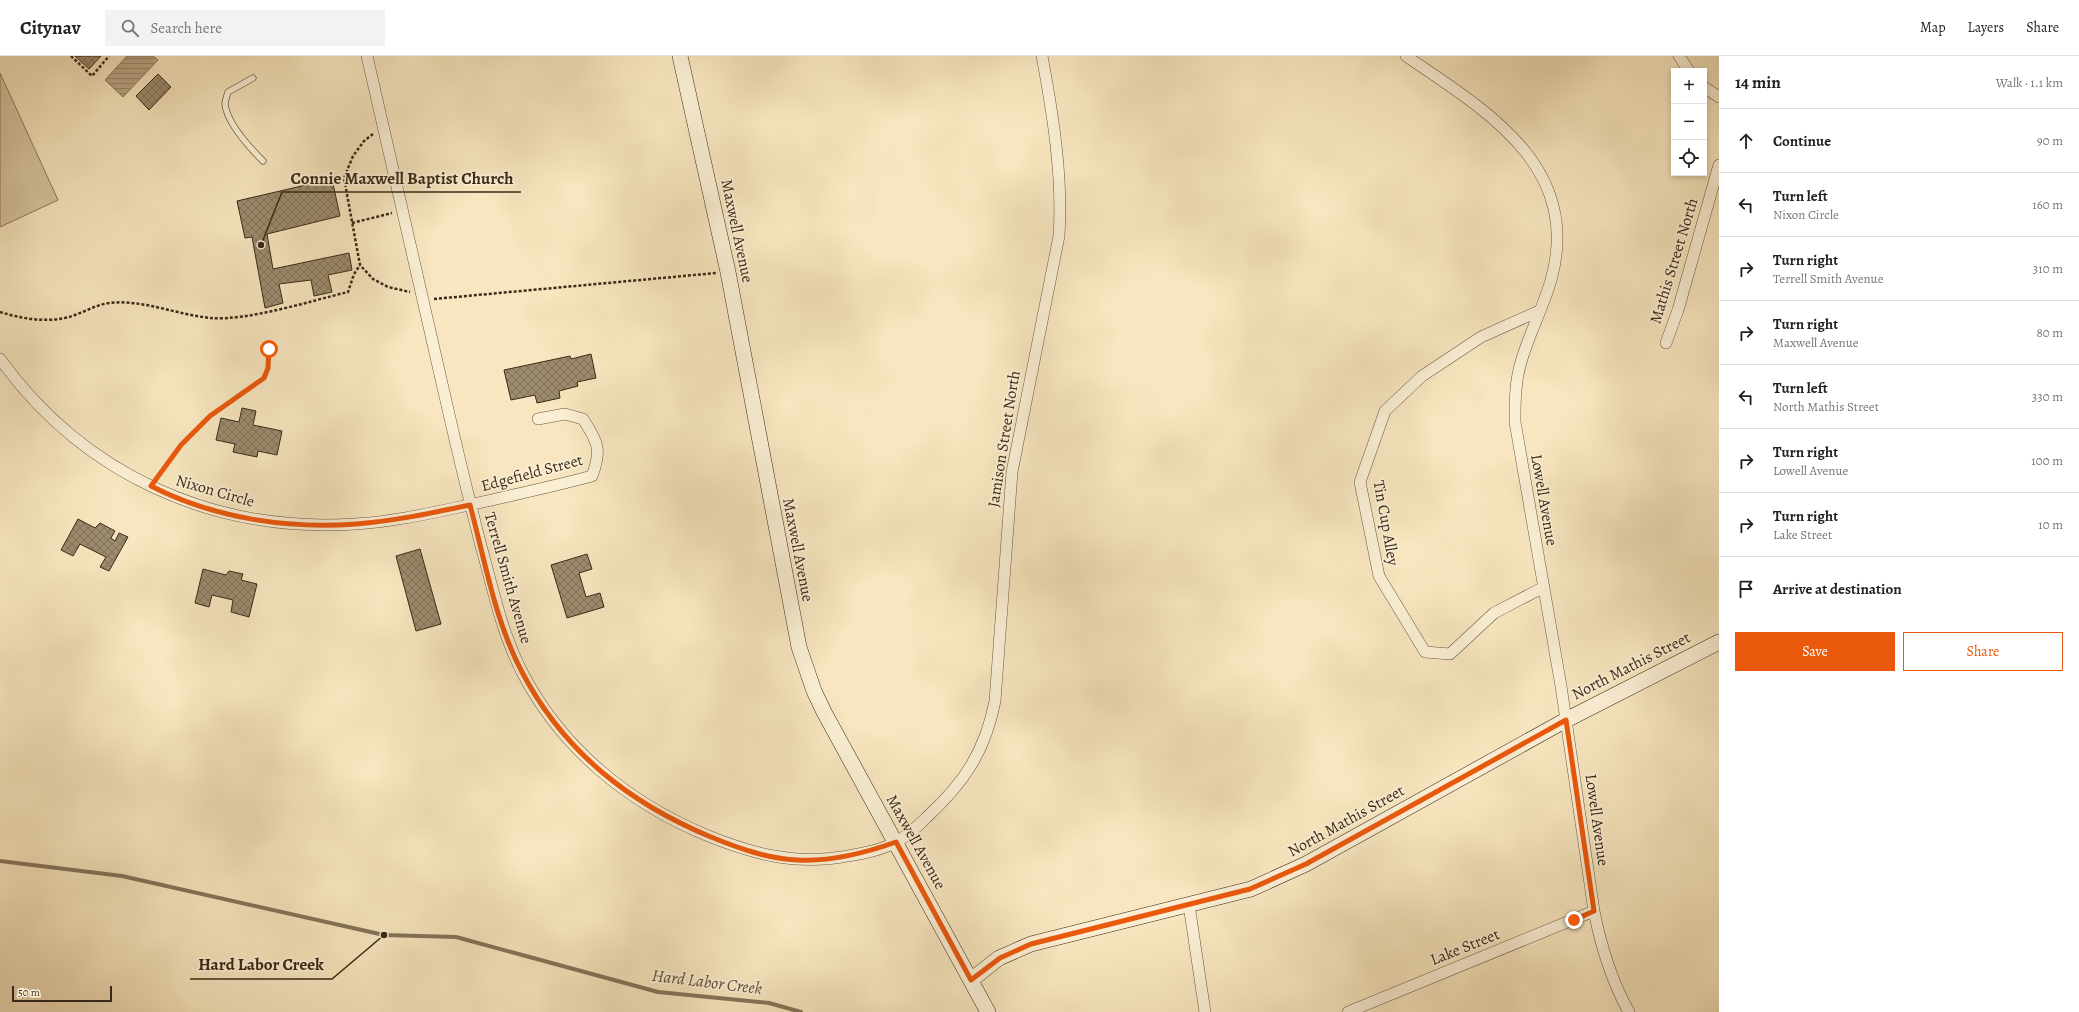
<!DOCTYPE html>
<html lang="en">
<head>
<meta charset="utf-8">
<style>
  body { margin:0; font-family:Alegreya,serif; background:#f2f2f2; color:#222 }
  .controls { position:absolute; right:12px; top:12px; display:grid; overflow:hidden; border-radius:0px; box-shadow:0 2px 6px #0003 }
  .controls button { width:36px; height:36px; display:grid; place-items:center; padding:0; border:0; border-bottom:1px solid #e0e0e0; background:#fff; color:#222; font:20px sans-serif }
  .scale { position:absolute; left:12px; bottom:10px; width:100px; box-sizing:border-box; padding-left:4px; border:2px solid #3a2917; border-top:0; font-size:11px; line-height:14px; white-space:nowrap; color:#3a2917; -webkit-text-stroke:3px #faefd5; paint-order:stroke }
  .stop { position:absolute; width:12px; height:12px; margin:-9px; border:3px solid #ea580c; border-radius:50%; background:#fff }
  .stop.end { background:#ea580c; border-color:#fff; box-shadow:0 1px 4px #0008 }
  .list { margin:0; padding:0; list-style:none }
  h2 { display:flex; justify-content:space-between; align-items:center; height:52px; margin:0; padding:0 16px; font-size:17px }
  h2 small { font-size:13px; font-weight:400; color:#767676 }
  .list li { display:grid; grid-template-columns:26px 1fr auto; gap:12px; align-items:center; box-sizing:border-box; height:64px; padding:0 16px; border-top:1px solid #e0e0e0 }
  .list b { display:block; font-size:15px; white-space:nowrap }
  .list p { margin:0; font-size:13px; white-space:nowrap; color:#767676 }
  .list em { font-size:13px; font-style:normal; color:#767676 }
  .actions { display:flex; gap:8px; padding:12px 16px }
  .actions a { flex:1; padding:9px 0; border:1px solid #ea580c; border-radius:0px; text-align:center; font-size:14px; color:#ea580c }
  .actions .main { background:#ea580c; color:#fff }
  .icon { flex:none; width:22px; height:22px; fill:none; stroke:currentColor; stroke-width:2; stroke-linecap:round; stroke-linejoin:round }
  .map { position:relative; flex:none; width:1719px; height:956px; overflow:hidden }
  header { display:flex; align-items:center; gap:24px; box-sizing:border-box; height:56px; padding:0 20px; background:#fff; border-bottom:1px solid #e0e0e0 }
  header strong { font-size:19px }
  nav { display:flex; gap:22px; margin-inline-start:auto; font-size:14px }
  .search { width:280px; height:36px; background:#f2f2f2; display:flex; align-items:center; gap:10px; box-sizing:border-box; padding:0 14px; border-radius:0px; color:#767676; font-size:15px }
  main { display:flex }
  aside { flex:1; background:#fff }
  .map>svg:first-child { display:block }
  .pitch { fill:#d7c6a2; stroke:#88785c }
  .water { fill:url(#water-rules); stroke:#85745a }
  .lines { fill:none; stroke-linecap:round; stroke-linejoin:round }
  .stream { stroke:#85745a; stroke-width:4 }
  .building { fill:url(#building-cross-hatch); stroke:#3a2917 }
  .lane-casing { stroke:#695841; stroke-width:7 }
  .street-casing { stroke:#695841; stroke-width:12 }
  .secondary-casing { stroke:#3a2917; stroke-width:16 }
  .path { stroke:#3a2917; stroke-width:2.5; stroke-dasharray:3 2; stroke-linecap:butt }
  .lane { stroke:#faefd5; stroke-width:5.5 }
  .street { stroke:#faefd5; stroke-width:11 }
  .secondary { stroke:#faefd5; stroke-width:15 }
  .route { stroke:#ea580c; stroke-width:5 }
  .labels { text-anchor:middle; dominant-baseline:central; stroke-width:3.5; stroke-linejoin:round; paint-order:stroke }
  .street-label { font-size:16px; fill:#3a2917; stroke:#faefd5 }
  .water-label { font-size:17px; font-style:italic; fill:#604e38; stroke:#faefd5 }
  .leader { fill:none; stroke:#3a2917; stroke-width:1.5 }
  .callout-dot { fill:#3a2917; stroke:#faefd5; stroke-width:1.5 }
  .callout-label { font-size:17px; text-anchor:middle; font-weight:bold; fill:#3a2917; stroke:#faefd5; stroke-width:3.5; stroke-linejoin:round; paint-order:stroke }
</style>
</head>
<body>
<header>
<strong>Citynav</strong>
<div class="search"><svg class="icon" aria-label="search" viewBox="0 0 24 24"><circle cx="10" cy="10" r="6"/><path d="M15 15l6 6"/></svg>Search here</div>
<nav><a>Map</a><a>Layers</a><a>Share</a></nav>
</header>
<main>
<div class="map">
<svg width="1719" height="956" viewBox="0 0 1719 956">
  <defs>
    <pattern id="water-rules" width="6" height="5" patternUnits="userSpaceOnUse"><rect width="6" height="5" fill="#b7a686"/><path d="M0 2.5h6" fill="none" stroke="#96876d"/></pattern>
    <pattern id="building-cross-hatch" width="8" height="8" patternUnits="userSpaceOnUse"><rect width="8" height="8" fill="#9c8b6e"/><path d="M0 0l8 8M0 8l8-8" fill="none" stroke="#807259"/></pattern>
  </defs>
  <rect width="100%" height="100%" fill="#f7e6bf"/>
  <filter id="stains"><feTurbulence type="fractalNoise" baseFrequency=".005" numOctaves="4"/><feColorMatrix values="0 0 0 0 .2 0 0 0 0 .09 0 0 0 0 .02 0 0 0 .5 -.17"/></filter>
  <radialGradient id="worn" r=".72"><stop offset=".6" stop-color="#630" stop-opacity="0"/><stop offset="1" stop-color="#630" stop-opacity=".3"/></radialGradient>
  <path class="pitch" d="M0 17 58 144 0 171Z"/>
  <path class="water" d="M127 0H153L158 4 123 41 105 24Z"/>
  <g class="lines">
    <path class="stream" d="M0 805 122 820 384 879 456 881 658 936 769 947 801 956"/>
  </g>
  <path class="building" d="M75 0H101L89 13Z
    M158 18 171 31 149 54 136 40Z
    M332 123 340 160 267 178 273 213 349 197 352 214 328 219 332 236 314 240 311 224 279 228 283 247 265 252 252 181 245 182 237 145Z
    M591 298 596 322 577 326 578 330 559 335 560 342 537 347 535 339 511 344 504 314 570 300 571 303Z
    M242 352 256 355 253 369 282 375 277 399 258 395 257 401 233 396 235 388 216 384 221 362 239 366Z
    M78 463 95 472 100 467 115 475 111 482 115 485 119 477 128 481 109 515 100 511 106 501 80 488 73 500 61 494Z
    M420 493 441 568 416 575 396 500Z
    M587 498 592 513 579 517 586 541 600 537 604 551 567 562 551 509Z
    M203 513 226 519 229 515 243 518 241 524 257 528 249 561 231 556 233 544 212 539 209 551 195 547Z"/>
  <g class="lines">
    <defs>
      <path id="lane" d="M253 22 228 36C227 40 225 44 225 48 227 67 250 92 263 105"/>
      <path id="street" d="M367 0C396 123 424 247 452 371 463 418 474 465 487 512 496 547 505 582 521 614 560 691 627 746 706 779 750 797 793 809 842 801 859 798 880 795 896 786 907 780 917 771 926 762 964 727 985 696 995 645L1012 416 1059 180C1063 121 1053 59 1042 0
        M1406 0C1485 54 1583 110 1551 224 1543 252 1529 278 1521 306 1515 326 1515 346 1515 366L1561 630 1594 855C1601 890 1611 924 1629 956
        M1679 0 1689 15
        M1704 31 1719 41
        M1539 255 1481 281 1422 320 1385 355 1360 426 1379 520 1425 596 1450 598 1494 557 1544 531
        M1666 287 1678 254 1719 109
        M0 303C84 419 213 477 355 468 389 466 422 459 455 452 501 442 547 432 592 420 602 394 598 386 583 363L565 358 538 363
        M1189 849 1205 956
        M1348 956 1594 855"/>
      <path id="secondary" d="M680 0 728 216 799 591 814 635 824 656 988 956
        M971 924 999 902 1031 888 1251 833 1306 808 1566 664 1719 586"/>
    </defs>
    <use href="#lane" class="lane-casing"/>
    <use href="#street" class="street-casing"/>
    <use href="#secondary" class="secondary-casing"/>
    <path class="path" d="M71 0 92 20 109 0
      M373 78 364 85 353 100 344 122 360 209 373 223 388 231 410 236
      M352 167 392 157
      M434 243 716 217
      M0 256C23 263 51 268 75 259 86 255 96 249 109 247 143 243 177 259 211 262 248 265 310 245 348 236L354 218 360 209
      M157 422 181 389 210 360 264 322 268 311 269 293"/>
    <use href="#lane" class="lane"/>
    <use href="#street" class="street"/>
    <use href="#secondary" class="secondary"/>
  </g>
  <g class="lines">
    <path class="route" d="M269 293 268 312 264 322 210 360 181 389 151 430C213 462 287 473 356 468 394 465 432 457 470 449 485 505 495 565 522 616 564 696 629 747 711 781 738 792 768 803 798 804 832 806 865 797 896 786L971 924 1000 902 1031 888 1250 833 1306 808 1566 664 1594 855 1574 864"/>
  </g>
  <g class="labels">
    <g class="street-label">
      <text transform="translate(737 175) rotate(78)">Maxwell Avenue</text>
      <text transform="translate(1674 205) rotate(-73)">Mathis Street North</text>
      <text transform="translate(1004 383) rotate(-81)">Jamison Street North</text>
      <text transform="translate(532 417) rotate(-15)">Edgefield Street</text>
      <text transform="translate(215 435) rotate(16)">Nixon Circle</text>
      <text transform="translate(1544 444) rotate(80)">Lowell Avenue</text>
      <text transform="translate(1386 467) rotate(80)">Tin Cup Alley</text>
      <text transform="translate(798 494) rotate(79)">Maxwell Avenue</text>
      <text transform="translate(508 522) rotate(74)">Terrell Smith Avenue</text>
      <text transform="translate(1631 610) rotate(-27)">North Mathis Street</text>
      <text transform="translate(1597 764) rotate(82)">Lowell Avenue</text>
      <text transform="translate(1346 765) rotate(-29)">North Mathis Street</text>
      <text transform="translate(916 786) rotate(61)">Maxwell Avenue</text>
      <text transform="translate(1465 891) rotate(-22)">Lake Street</text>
    </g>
    <g class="water-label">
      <text transform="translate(707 926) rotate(7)">Hard Labor Creek</text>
    </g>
  </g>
  <path class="leader" d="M261 189L282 136H521M384 879L332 923H190"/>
  <g class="callout-dot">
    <circle cx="261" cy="189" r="4"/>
    <circle cx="384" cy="879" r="4"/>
  </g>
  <g class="callout-label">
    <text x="402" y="128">Connie Maxwell Baptist Church</text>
    <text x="261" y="914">Hard Labor Creek</text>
  </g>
  <rect width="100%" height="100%" filter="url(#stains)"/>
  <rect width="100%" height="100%" fill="url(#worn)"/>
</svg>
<div class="controls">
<button>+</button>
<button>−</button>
<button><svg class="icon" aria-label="locate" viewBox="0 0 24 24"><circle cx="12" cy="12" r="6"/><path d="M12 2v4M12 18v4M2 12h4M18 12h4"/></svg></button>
</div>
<div class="scale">50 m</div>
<div class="stop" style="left:269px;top:293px"></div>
<div class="stop end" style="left:1574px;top:864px"></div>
</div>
<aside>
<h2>14 min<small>Walk · 1.1 km</small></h2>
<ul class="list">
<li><svg class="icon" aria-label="ahead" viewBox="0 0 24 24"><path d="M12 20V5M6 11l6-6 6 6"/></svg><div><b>Continue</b></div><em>90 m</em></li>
<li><svg class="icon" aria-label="left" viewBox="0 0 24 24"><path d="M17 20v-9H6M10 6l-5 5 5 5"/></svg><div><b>Turn left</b><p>Nixon Circle</p></div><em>160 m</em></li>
<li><svg class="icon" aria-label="right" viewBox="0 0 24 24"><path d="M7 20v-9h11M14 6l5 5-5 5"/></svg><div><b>Turn right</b><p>Terrell Smith Avenue</p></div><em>310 m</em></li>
<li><svg class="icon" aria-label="right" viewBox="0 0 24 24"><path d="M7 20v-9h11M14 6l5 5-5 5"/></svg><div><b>Turn right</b><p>Maxwell Avenue</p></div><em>80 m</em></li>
<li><svg class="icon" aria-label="left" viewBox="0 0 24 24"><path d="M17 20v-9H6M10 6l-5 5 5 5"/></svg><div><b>Turn left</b><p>North Mathis Street</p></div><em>330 m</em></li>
<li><svg class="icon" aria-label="right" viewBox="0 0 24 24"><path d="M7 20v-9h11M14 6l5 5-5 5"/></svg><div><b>Turn right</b><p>Lowell Avenue</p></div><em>100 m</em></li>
<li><svg class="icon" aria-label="right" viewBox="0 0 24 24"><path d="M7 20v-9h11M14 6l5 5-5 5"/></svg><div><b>Turn right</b><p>Lake Street</p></div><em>10 m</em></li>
<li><svg class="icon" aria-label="arrive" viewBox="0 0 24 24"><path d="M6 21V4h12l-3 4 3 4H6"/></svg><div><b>Arrive at destination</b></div></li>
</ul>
<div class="actions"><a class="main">Save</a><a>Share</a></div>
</aside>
</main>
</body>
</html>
